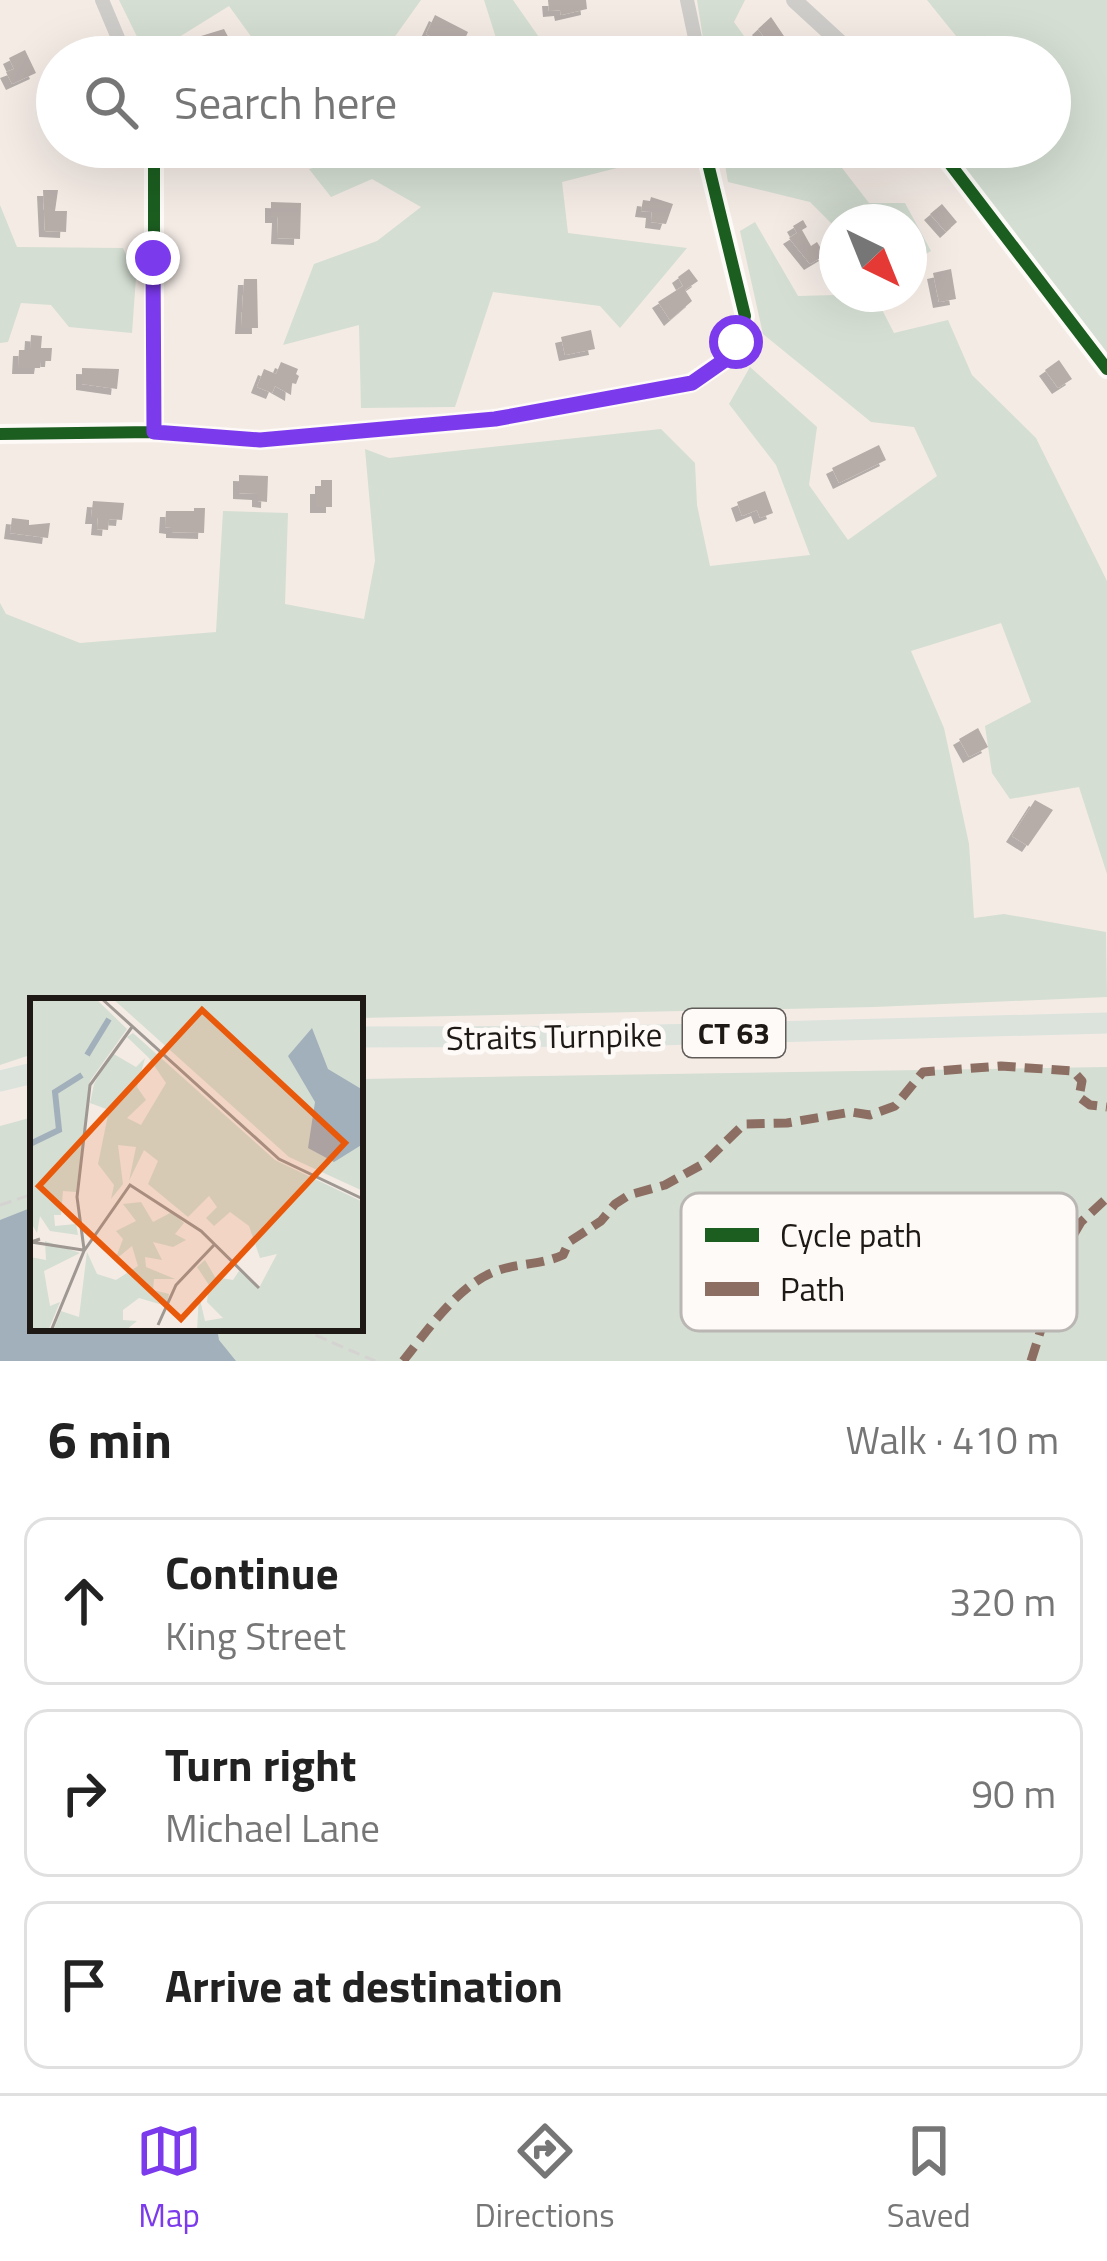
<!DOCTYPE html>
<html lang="en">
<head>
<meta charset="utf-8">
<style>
  body { margin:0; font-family:"Titillium Web",sans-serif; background:#f2f2f2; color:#222 }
  .compass { position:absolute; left:819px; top:204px; width:108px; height:108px; border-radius:50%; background:#fff; box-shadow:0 12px 48px #0002; rotate:137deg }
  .stop { position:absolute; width:36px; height:36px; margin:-27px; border:9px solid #7c3aed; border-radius:50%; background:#fff }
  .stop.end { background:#7c3aed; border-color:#fff; box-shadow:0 3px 12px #0008 }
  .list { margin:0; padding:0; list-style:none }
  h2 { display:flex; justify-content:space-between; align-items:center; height:156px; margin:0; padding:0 48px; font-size:51px }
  h2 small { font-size:39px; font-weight:400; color:#767676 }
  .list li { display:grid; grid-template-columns:78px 1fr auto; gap:36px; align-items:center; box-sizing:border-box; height:168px; margin:0 24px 24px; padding:0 24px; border:3px solid #e0e0e0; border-radius:24px }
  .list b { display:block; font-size:45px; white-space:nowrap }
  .list p { margin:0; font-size:39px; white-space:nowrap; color:#767676 }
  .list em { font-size:39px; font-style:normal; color:#767676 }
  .icon { flex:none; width:66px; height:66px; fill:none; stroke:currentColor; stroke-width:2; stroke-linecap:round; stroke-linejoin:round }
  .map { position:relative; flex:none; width:1107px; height:1361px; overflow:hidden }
  .search { position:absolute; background:#fff; box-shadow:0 12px 48px #0002; left:36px; right:36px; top:36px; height:132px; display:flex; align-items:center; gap:30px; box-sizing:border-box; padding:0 42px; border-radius:66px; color:#767676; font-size:45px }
  .sheet { height:732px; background:#fff }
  nav { display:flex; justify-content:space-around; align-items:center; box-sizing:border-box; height:168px; border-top:3px solid #e0e0e0; background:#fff; font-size:33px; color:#767676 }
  nav a { display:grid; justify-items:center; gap:6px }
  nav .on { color:#7c3aed }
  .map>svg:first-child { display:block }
  .green { fill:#d4ded2 }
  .water { fill:#a2b0bc }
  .building { fill:#b6aca8; filter:url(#shadow) }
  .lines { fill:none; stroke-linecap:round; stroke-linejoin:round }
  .path { stroke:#d5d3d1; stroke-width:3; stroke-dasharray:12 6; stroke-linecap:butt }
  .minor { stroke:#cecdca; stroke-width:14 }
  .tertiary { stroke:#cecdca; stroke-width:16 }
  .primary { stroke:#dce3dd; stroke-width:21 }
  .quiet { stroke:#8d6e63; stroke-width:9; stroke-dasharray:18 9; stroke-linecap:butt }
  .cycleway-casing { stroke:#fdfaf8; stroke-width:20 }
  .cycleway { stroke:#1b5e20; stroke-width:12 }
  .route { stroke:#7c3aed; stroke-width:15 }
  .labels { text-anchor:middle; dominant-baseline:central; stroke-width:10; stroke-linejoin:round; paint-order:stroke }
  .shield { fill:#fdfaf8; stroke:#615c59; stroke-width:3 }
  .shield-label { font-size:30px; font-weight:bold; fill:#1e1915 }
  .street-label { font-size:33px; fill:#1e1915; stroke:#fdfaf8 }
  .inset-river { fill:none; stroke:#a2b0bc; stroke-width:6 }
  .inset-road { fill:none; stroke:#9e9792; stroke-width:3 }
  .view { fill:#e8590c; fill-opacity:0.15; stroke:#e8590c; stroke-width:6 }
  .inset-edge { fill:none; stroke:#1e1915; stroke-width:6 }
  .key { fill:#fdfaf8; stroke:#bab6b4; stroke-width:3 }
  .key-label { font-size:33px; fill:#1e1915 }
</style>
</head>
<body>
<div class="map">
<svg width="1107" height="1361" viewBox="0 0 1107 1361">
  <defs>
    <filter id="shadow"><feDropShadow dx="-6" dy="6" stdDeviation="0" flood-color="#0004"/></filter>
  </defs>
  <rect width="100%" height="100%" fill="#f4ebe5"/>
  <path class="green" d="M119 0H421L386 49 393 57H266L229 6 147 57Z
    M484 0H513L543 43 545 57H502Z
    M697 0H745L734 22 759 57H706Z
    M927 0H1107V353L948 147H1050V57H973Z
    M368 147H616L617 168 562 182 568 233 687 248 620 328 600 306 493 292 455 407 361 408 359 325 283 345 314 264 377 241 421 207 372 179 331 197 309 169 357 158Z
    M722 147H826L869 203H905L931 251 909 264V222H837V229L810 202 728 182Z
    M0 205 17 247 123 248 136 277 132 333 69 327 51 305 21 303 8 342 0 343Z
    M755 222 798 296 874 294 894 333 948 320 972 375 1036 438 1107 581V874L1079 787 1010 799 992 773 985 726 1031 702 1001 623 911 651 944 728 969 844 974 918 1004 914 1106 932 1107 997 874 1007 360 1018V1001H33V1054L0 1065V603L6 614 80 643 216 632 223 511 288 513 285 604 364 619 375 561 365 449 389 458 661 429 695 463 697 505 710 566 810 555 776 465 729 404 750 367 817 427 809 485 848 540 937 476 914 427 871 422 763 334 740 231Z
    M1107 1067V1361H0V1126L33 1117V1328H360V1079Z"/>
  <path class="water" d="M33 1207V1328H217L219 1340 236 1361H0V1220Z"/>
  <path class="building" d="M548 0H586L587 9 561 15 560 10 549 11Z
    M435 15 468 32 459 52 426 34Z
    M771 17 786 39 774 50 758 29Z
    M224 29 237 54 213 57 201 36Z
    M25 50 36 73 12 84 6 72 14 69 9 58Z
    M43 190H58L55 211H67L66 232 45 231Z
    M651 197 673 204 666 224 651 222 652 212 641 211 643 200 650 201Z
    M271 202 301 203 300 239 277 238 278 217H271Z
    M942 204 957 222 946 232 930 214Z
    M803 220 807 227 802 230 811 246 817 242 825 255 810 264 789 238 797 233 793 226Z
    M689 269 698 281 685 290 692 301 670 320 658 302 683 286 678 277Z
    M951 269 956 299 939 302 933 273Z
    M244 279H257L258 328H241Z
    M591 330 595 349 565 355 561 337Z
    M31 335 42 336 41 348H52L51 361H41L40 368H18L19 350H30Z
    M1059 360 1072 379 1058 388 1045 370Z
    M281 362 298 369 296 374 299 376 296 384 292 383 291 395 275 386 272 393 257 387 264 369 276 374Z
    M82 368 119 369 117 389 82 384Z
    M879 445 886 460 839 483 832 468Z
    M239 475 268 476 267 502 258 501V494L239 493Z
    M321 480H332V507H316V488H321Z
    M765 491 773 513 760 518 757 510 742 516 737 502Z
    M93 501 124 503 122 520 109 519 108 530 97 529 98 518H91Z
    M194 508H205L204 533 172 532V528L165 527 166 511H194Z
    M12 518 29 520V525L50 523 48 538 10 533Z
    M978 728 988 747 969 757 959 739Z
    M1035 800 1053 810 1028 846 1012 836Z"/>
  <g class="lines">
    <path class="path" d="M0 1205 33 1194
      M299 1328 375 1361"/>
    <path class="minor" d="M102 0 126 57
      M687 0 699 57
      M154 147V432
      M0 434 154 432 260 440 495 419 691 383 732 355 745 316 704 147"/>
    <path class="tertiary" d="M794 0 856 57
      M937 147 1107 369"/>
    <path class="primary" d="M360 1037 619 1036 1107 1023
      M0 1081 33 1073"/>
    <path class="quiet" d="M403 1361C428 1330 459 1283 499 1270 520 1263 541 1265 563 1255L569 1242 601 1221 615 1204 629 1195 665 1185 703 1164 744 1124 787 1123 851 1112 870 1115 895 1106 923 1072 1001 1066 1073 1071 1082 1081 1079 1097 1090 1105 1107 1107
      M1031 1361 1068 1244 1081 1222 1107 1198"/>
    <defs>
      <path id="cycleway" d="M154 147V432
        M937 147 1107 369
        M0 434 154 432 260 440 495 419 691 383 732 355 745 316 704 147"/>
    </defs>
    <use href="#cycleway" class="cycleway-casing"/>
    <use href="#cycleway" class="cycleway"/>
  </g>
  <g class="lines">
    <path class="route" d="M153 258 154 432 260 440 495 419 692 383 732 355 736 342"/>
  </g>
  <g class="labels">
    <rect class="shield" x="683" y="1009" width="102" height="48" rx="9"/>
    <g class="shield-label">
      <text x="734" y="1033">CT 63</text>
    </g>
    <g class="street-label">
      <text transform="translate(554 1036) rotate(-1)">Straits Turnpike</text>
    </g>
  </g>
  <g transform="translate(30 998)">
    <rect width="333" height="333" fill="#f4ebe5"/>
    <path d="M0 0H65L97 31 60 83 46 194 33 193 31 217H24L25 228 46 226 48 237 20 233 10 218 7 235 0 223ZM82 0H333V193L259 159ZM103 35 245 162 333 204V333H167L169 297 175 323 193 320 177 304 179 287 167 269 175 262 185 279 203 282 209 273 229 290 247 256 230 260 219 228 200 214 184 228 176 220 187 209 179 198 158 219 118 186 128 163 114 152 99 183 106 149 88 147 93 186 81 201 84 187 68 166 79 112 60 105 64 86 82 55 106 69 115 60 107 89 116 102 97 120 111 127 136 85 119 60 97 39ZM111 204 123 224 142 214 154 225 145 236 156 242 143 249 123 244 132 262 115 259 116 269 145 281H124L123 292 139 296 136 308 109 300 93 312V322L107 323 96 332 23 333 31 313 49 319 57 254 67 276 86 282 108 268 102 248 85 262 93 241 86 233 106 223 93 206ZM15 243 50 255 14 273 20 308 30 304 18 333H0V259L16 262Z" fill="#d4ded2"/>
    <path d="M282 30 298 71 333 92V146L304 164 278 150 285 104 258 58Z" fill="#a2b0bc"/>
    <path class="inset-river" d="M57 57 79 21M0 146 29 132 25 94 52 77"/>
    <path class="inset-road" d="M71 0 249 161 333 201M10 241 1 244 53 252M54 251 47 199 60 87 102 29M128 327 146 287 184 247M21 333 54 253 100 187 171 233 229 290"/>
    <path class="view" d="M172 12 315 145 151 321 9 188Z"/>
    <rect width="333" height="333" class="inset-edge"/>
  </g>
  <rect x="681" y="1193" width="396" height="138" rx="18" class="key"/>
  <rect x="705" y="1228" width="54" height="14" fill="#1b5e20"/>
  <rect x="705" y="1282" width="54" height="14" fill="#8d6e63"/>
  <g class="key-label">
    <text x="780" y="1247">Cycle path</text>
    <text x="780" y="1301">Path</text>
  </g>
</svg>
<svg class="compass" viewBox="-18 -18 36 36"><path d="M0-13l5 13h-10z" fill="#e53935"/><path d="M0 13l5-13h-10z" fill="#767676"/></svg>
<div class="stop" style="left:736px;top:342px"></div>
<div class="stop end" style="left:153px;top:258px"></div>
<div class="search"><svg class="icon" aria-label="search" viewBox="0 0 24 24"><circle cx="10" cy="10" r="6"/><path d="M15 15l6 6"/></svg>Search here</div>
</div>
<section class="sheet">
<h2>6 min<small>Walk · 410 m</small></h2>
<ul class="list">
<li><svg class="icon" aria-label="ahead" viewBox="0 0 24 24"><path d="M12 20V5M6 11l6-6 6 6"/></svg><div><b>Continue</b><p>King Street</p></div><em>320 m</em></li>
<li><svg class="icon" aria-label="right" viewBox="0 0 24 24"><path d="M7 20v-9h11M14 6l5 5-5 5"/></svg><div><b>Turn right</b><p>Michael Lane</p></div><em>90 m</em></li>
<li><svg class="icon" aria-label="arrive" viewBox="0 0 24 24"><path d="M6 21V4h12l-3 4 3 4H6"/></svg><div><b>Arrive at destination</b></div></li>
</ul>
</section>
<nav>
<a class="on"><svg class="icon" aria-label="map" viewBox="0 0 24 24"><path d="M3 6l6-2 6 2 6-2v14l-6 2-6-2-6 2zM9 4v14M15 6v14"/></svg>Map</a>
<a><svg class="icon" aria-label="directions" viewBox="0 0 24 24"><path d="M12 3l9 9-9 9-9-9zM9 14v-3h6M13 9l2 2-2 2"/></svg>Directions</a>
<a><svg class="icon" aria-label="saved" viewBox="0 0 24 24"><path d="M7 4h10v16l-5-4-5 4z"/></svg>Saved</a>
</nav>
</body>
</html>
